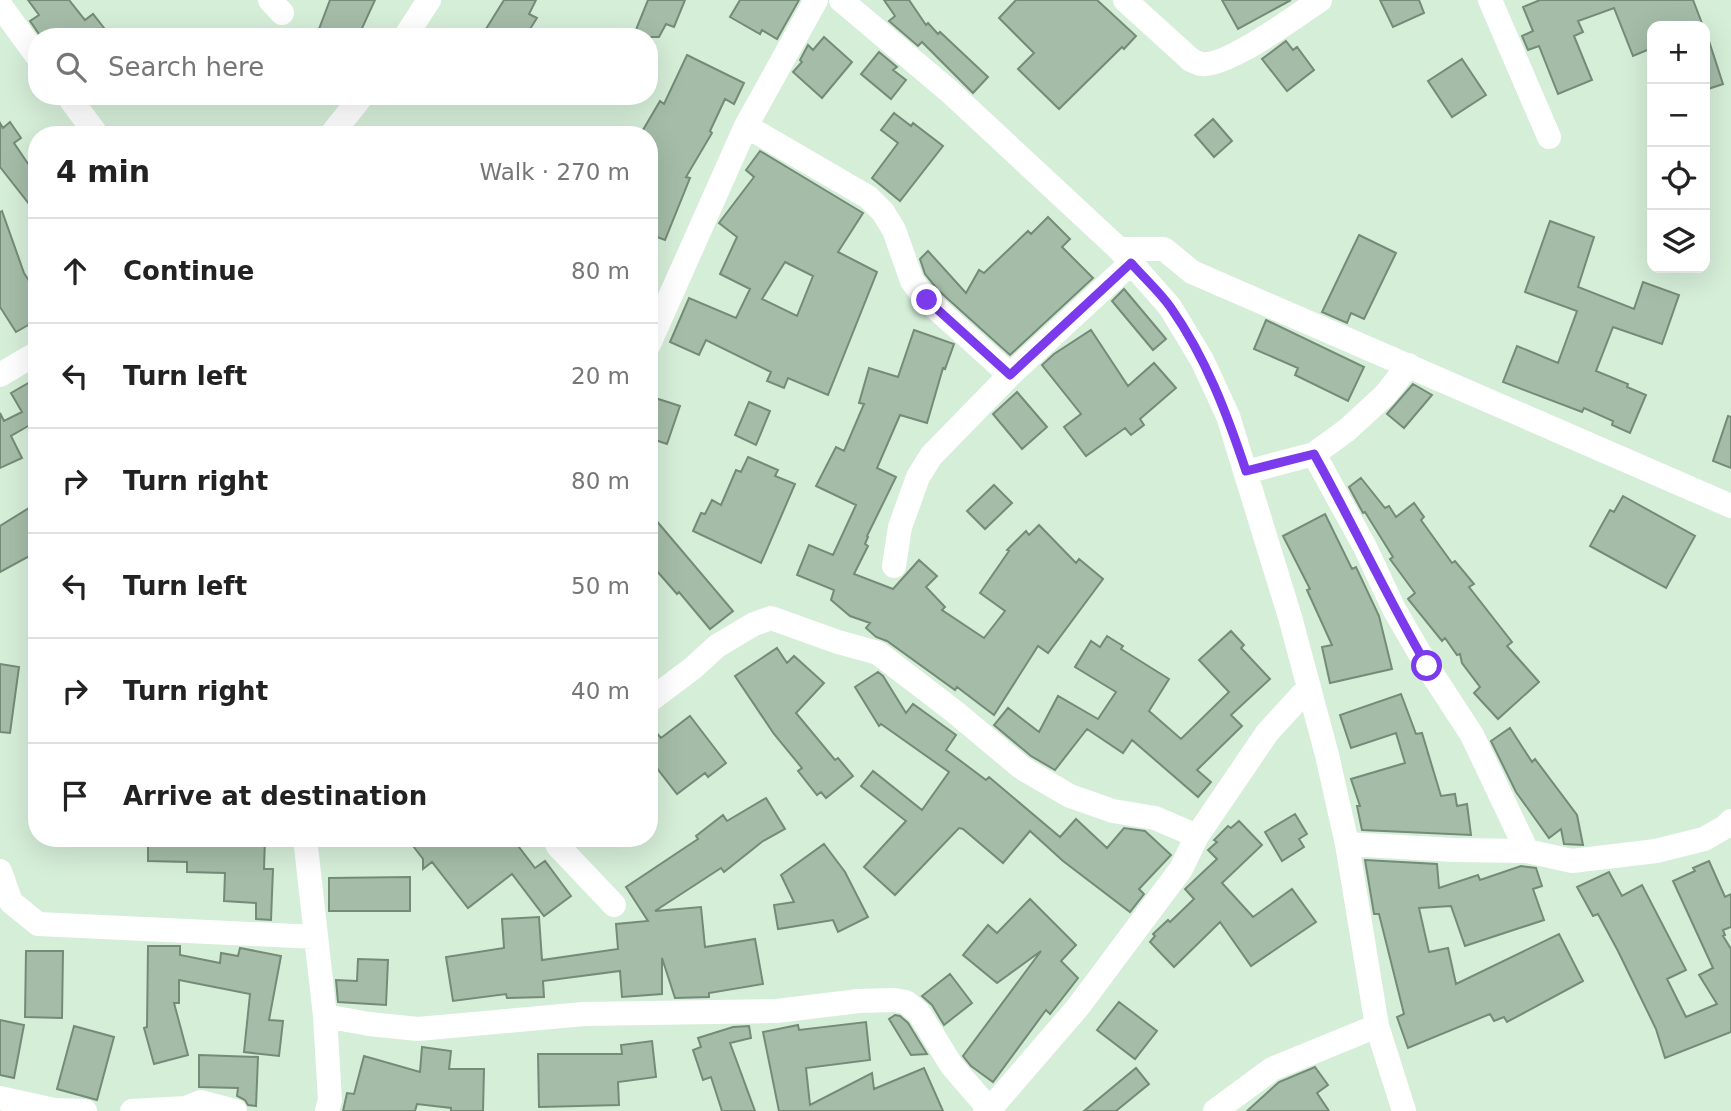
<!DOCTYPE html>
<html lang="en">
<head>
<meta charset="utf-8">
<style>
  body { margin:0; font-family:"DejaVu Sans",sans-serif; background:#f2f2f2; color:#222 }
  .controls { position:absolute; right:21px; top:21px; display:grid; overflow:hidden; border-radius:14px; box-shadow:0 7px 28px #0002 }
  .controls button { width:63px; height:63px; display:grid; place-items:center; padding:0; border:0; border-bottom:2px solid #e0e0e0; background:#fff; color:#222; font:35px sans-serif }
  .stop { position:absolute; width:21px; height:21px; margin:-16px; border:5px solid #7c3aed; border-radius:50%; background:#fff }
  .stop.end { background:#7c3aed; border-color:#fff; box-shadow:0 2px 7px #0008 }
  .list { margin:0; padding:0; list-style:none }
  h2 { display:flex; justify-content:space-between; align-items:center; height:91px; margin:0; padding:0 28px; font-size:30px }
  h2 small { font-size:23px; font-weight:400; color:#767676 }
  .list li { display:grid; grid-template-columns:46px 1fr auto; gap:21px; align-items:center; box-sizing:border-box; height:105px; padding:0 28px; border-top:2px solid #e0e0e0 }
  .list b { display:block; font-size:26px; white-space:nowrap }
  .list em { font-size:23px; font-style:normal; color:#767676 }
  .icon { flex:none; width:38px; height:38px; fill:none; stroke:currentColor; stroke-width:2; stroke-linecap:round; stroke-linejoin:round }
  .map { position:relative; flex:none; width:1731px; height:1111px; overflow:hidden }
  .search { position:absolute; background:#fff; box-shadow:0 7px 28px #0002; left:28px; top:28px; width:630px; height:77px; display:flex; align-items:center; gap:18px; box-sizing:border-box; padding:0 24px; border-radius:28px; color:#767676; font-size:26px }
  .panel { position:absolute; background:#fff; box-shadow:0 7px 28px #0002; left:28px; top:126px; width:630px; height:721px; border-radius:28px }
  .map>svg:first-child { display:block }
  .building { fill:#a4bca8; stroke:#748b77; stroke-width:2; fill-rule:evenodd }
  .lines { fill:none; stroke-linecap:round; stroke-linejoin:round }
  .minor { stroke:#fff; stroke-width:24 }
  .route { stroke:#7c3aed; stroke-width:9 }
</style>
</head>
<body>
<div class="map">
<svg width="1731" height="1111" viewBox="0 0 1731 1111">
  <rect width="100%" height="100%" fill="#d5eed8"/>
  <path class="building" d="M28 0H69L85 20 93 14 104 28 95 34 97 37H41L30 21 39 15Z
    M330 0H375L358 37H316Z
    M504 0H536L529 14 537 18 525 37H481Z
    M648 0H685L674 27 666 24 659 37H633Z
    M740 0H799L777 39 762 30 760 34 730 17Z
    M884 0H909L926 25 928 23 938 34 940 32 988 77 973 93 922 42 918 46 889 21 895 16Z
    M1016 0H1097L1136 36 1124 49 1122 47 1059 109 1018 69 1034 53 999 18Z
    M1222 0H1291L1238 29Z
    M1380 0H1419L1424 13 1393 27Z
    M1540 0H1693L1703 26H1652V48L1633 56 1614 8 1578 21 1583 32 1574 36 1592 80 1558 94 1539 46 1528 50 1522 36 1533 31 1523 7Z
    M824 37 852 62 822 98 793 72 802 62 800 60 808 45 813 50Z
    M1705 38H1708L1723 84 1705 90Z
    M1286 41 1293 50 1297 47 1314 70 1287 91 1262 59Z
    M879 52 897 67 893 70 906 80 891 99 861 74Z
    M687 55 744 83 734 104 725 99 710 131 712 133 686 177 690 178 665 240 649 234V135H640L660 101 664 104Z
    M1462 59 1486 95 1452 117 1428 81Z
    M894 113 911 126 913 123 943 146 900 201 872 178 898 143 881 130Z
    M1213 119 1232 141 1214 157 1195 135Z
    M10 122 21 138 14 143 37 177V214L0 167V123L3 128Z
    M760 151 863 213 838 252 877 272 828 395 788 378 784 388 767 381 771 372 706 340 699 355 670 342 689 298 736 318 750 289 720 274 737 237 719 223 754 177 746 170ZM785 262 813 276 797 316 762 299Z
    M2 211 24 273 37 293V320L16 332 0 307V212Z
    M1048 217 1070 239 1062 247 1093 278 1010 355 938 290 925 274 920 259 928 251 966 293 979 270 984 273 1028 231 1031 234Z
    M1550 221 1594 237 1578 287 1634 309 1643 282 1679 295 1662 344 1613 327 1596 371 1628 384 1627 387 1646 395 1630 433 1612 425 1613 421 1584 408 1582 412 1503 382 1517 346 1558 363 1577 311 1525 292Z
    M1359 235 1396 253 1364 319 1351 313 1347 323 1322 312Z
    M1124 289 1166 339 1153 350 1112 301Z
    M1266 320 1364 367 1348 401 1295 375 1298 368 1254 349Z
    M914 330 954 344 945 369 943 368 927 423 900 415 877 468 896 477 867 536 868 537 865 544 868 546 854 574 893 589 919 560 937 576 926 587 945 607 942 610 984 638 1005 611 980 593 1009 551 1007 550 1026 531 1029 535 1039 525 1076 563 1079 559 1103 579 1048 653 1038 646 994 715 957 687 955 690 887 641 876 637 866 628 870 623 850 616 831 600 834 590 797 575 809 545 833 555 856 505 816 486 836 447 844 451 864 404 859 403 869 368 898 377Z
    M1091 330 1128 386 1154 363 1176 388 1140 419 1144 425 1131 435 1125 428 1086 456 1064 427 1081 414 1042 365 1054 354Z
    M37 378V437L30 425 11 436 22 458 0 468V413L4 421 22 412 11 393Z
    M1413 384 1432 395 1404 428 1387 414Z
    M1017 392 1047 427 1022 449 993 414Z
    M649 396 680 406 667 444 649 438Z
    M749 402 770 411 756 445 735 435Z
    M1728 416 1731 417V468L1713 461Z
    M748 457 778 470 775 476 795 484 761 563 693 531 701 513 705 514 712 500 721 505 736 470 741 472Z
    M1361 478 1385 508 1389 506 1396 517 1414 503 1424 517 1421 520 1452 563 1455 561 1474 584 1469 587 1512 642 1507 646 1539 682 1498 719 1474 693 1480 687 1462 663 1460 654 1457 655 1445 638 1442 641 1408 599 1415 593 1390 559 1393 557 1365 512 1363 513 1349 487Z
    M994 485 1012 503 985 529 967 511Z
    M1623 496 1695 536 1666 588 1590 546 1610 510 1614 512Z
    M37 503V552L0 572V526Z
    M649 512 733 611 710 629 679 592 677 594 649 562Z
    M1325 514 1352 569 1356 567 1379 616 1392 669 1330 683 1322 647 1332 645 1307 590 1310 589 1283 536Z
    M1231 631 1244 645 1241 648 1270 679 1231 715 1242 726 1197 770 1211 782 1198 797 1132 740 1123 753 1087 729 1055 770 1031 756 994 725 1008 708 1039 732 1058 696 1098 719 1116 692 1075 667 1091 641 1100 647 1107 636 1123 646 1121 649 1169 679 1149 711 1181 739 1229 692 1199 660Z
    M777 648 787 663 794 656 824 683 796 713 835 760 838 758 853 776 826 798 821 792 817 795 798 771 802 768 774 734 735 676Z
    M0 664 19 667 10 733 0 732Z
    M878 672 883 676 906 713 913 704 956 735 946 750 986 780 989 777 1060 837 1076 819 1107 848 1124 828 1145 831 1171 855 1139 889 1144 894 1130 912 1063 861 1030 831 1003 863 963 829 959 828 895 895 864 867 906 821 861 786 873 771 922 810 949 772 881 724 879 726 855 687Z
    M1401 694 1416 734 1422 733 1441 796 1455 794 1457 806 1467 804 1471 835 1362 830 1357 806H1360L1351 779 1405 763 1396 733 1351 748 1340 715Z
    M690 716 726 763 708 777 705 773 677 794 649 758V724L661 738Z
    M1510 728 1532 762 1535 759 1577 815 1583 845 1564 844 1561 829 1549 838 1516 792 1491 741Z
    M766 798 785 829 763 841 724 872 721 868 655 911 701 907 705 947 755 939 763 984 709 993V997L675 998 662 958V994L622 997 620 971 543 981 544 997 507 998 506 994 453 1001 446 957 504 948 502 919 539 917 542 960 618 949 616 924 648 921 626 887 698 839 696 836 723 815 727 821Z
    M1295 814 1307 834 1299 839 1304 847 1282 861 1265 832Z
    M1239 821 1262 845 1222 883 1253 917 1292 889 1316 922 1251 966 1220 922 1174 967 1150 942 1155 936 1153 934 1168 920 1170 922 1194 899 1185 889 1217 859 1208 850 1217 842 1214 840 1228 826 1231 828Z
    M148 838H265L264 869H273L271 920 256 919V903L224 901 225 873 187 872V862L148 861Z
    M407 838H512L535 868 545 861 571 896 544 916 512 874 468 908 432 862 423 869V859Z
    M824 844 845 872 868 917 838 932 833 920 778 929 774 905 794 902 781 875Z
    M1365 860 1437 864 1439 888 1478 875 1480 880 1521 866 1536 868 1542 886 1533 889 1544 920 1465 946 1451 906 1419 908 1429 952 1448 948 1456 984 1559 934 1583 981 1507 1022 1504 1017 1494 1021 1490 1014 1408 1048 1397 1017 1404 1014 1379 914H1374Z
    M1709 861 1725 897 1731 894V927L1723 930 1725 935 1723 936 1731 949V1032L1665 1058 1656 1029 1618 951 1598 914 1593 916 1577 887 1609 872 1622 896 1642 885 1686 970 1667 979 1686 1017 1717 1004 1699 975 1713 968 1673 881 1695 871 1693 868Z
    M410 877V911H329V878Z
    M1030 899 1076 945 1061 961 1078 978 1050 1014 1046 1010 993 1082 971 1066 963 1056 1041 951 997 983 963 955 988 925 997 933Z
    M148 946H180V955L220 963 221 953 238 956 240 948 281 956 269 1020 283 1021 279 1056 244 1052 250 994 179 980V1003H174L188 1055 154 1064 144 1028 147 1027Z
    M26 951H63L62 1018 25 1017Z
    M358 959 388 960 386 1005 338 1002 336 980 357 981Z
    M950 974 972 1003 944 1025 932 1005 922 996Z
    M1119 1002 1157 1031 1135 1059 1097 1030Z
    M895 1015 900 1016 908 1023 927 1054 911 1055 889 1019Z
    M0 1020 24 1025 14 1078 0 1075Z
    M866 1022 870 1060 806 1068 810 1105 872 1073 874 1089 924 1068 943 1111H779L763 1032 798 1025 799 1030Z
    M74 1026 114 1037 97 1100 57 1089Z
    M749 1026 751 1038 730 1043 755 1111H722L711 1077 703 1080 693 1050 701 1047 698 1038 733 1027Z
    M652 1041 656 1077 618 1082 619 1105 539 1107 538 1054H622L621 1045Z
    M422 1047 451 1051 449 1069H484L483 1111H451V1108L417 1104 415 1111H343L347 1093 354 1094 364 1056 420 1072Z
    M199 1055 258 1057 256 1106 248 1105 245 1100 237 1096 238 1088 199 1087Z
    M1315 1067 1328 1085 1317 1093 1329 1111H1247L1279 1082Z
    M1136 1068 1149 1084 1116 1111H1084Z"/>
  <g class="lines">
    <path class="minor" d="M270 0 282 13
      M841 0 949 91 1119 249 1170 307 1202 360 1228 416 1290 617 1327 755 1347 844 1377 1026 1404 1111
      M1125 0 1191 60C1194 61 1197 63 1201 64 1226 68 1298 15 1320 0
      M1490 0 1549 137
      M0 5 37 56
      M405 37 429 0
      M68 96 97 135
      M746 126 868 197 883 212 894 230 912 281 927 300 1010 375
      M331 135 362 96
      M1119 249H1164L1192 272 1731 506
      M649 344 746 126 816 0
      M0 375 37 353
      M1314 454 1365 547 1394 609 1427 666 1472 735 1527 851
      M1246 472 1314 454 1347 430 1385 395 1409 365
      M894 566 900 527 918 477 931 456 1010 375 1131 263
      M649 701 693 668 717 646 754 624 771 618 838 642 878 653 955 712 1022 768 1070 796 1113 811 1155 818 1197 836
      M305 838 325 1016 330 1100 327 1111
      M554 838 558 846 614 905
      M1347 844 1454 850 1527 851 1572 861 1656 851 1704 839 1725 827 1731 821
      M0 871 11 902 38 924 316 937
      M325 1016 369 1024 418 1029 584 1014 777 1011 859 1001 894 1000 906 1002 919 1013 952 1066 991 1111
      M0 1098 54 1110 85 1111
      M132 1111 186 1108 201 1102 235 1111
      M985 1111 990 1109 1078 1007 1181 869 1197 836 1267 733 1309 687
      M1215 1111 1272 1069 1377 1026"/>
  </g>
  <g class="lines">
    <path class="route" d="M927 300 1010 375 1131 263C1144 278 1160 292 1171 308 1206 358 1227 414 1246 471L1314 454C1353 524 1387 597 1427 666"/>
  </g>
</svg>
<div class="controls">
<button>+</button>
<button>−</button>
<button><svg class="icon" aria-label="locate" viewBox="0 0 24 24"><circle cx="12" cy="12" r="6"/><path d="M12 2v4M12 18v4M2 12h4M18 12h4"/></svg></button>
<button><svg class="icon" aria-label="layers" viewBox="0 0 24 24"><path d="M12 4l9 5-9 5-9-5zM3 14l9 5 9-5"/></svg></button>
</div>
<div class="stop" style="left:1427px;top:666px"></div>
<div class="stop end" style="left:927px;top:300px"></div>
<div class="search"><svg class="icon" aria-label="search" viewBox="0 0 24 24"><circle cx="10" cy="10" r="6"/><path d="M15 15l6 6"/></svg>Search here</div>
<section class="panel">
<h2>4 min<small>Walk · 270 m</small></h2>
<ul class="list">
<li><svg class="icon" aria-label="ahead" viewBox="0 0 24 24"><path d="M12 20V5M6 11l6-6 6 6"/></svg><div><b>Continue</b></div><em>80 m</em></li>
<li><svg class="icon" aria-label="left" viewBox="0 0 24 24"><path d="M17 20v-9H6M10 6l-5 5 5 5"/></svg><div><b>Turn left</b></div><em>20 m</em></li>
<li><svg class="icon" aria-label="right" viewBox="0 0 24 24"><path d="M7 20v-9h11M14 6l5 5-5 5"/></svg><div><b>Turn right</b></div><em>80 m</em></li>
<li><svg class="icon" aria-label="left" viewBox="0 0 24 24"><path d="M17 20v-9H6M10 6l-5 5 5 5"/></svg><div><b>Turn left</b></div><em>50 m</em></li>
<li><svg class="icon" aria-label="right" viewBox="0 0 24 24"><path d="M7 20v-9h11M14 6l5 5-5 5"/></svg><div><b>Turn right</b></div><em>40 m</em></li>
<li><svg class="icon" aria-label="arrive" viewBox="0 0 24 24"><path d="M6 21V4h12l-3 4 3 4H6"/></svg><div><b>Arrive at destination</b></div></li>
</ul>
</section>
</div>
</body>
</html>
